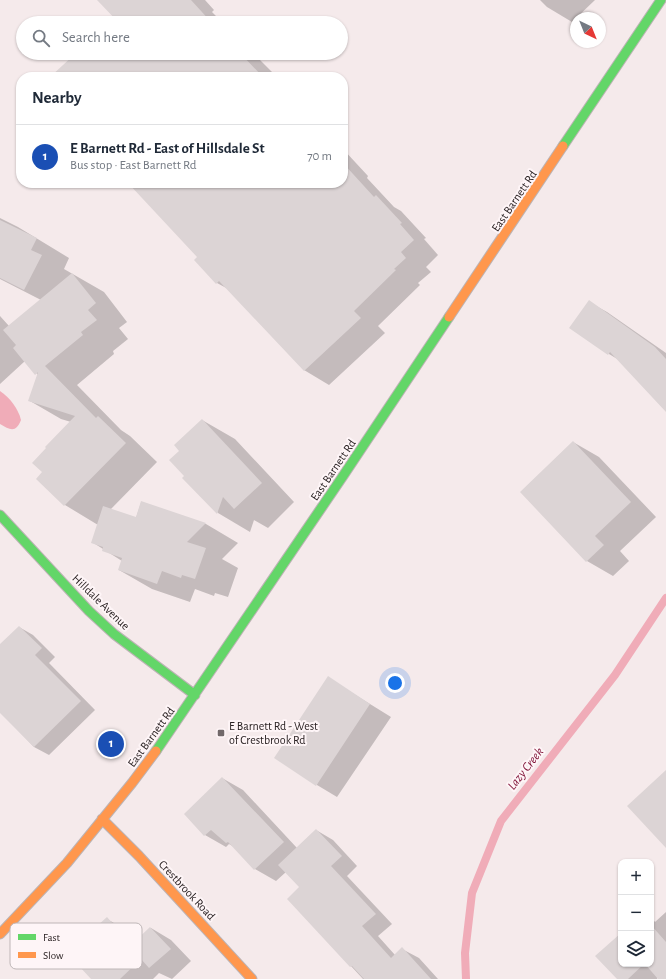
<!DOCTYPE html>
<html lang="en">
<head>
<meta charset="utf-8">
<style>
  body { margin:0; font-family:"Alegreya Sans",sans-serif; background:#f6f6f7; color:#1f2937 }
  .controls { position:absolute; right:12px; bottom:12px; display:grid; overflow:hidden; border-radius:8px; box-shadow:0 1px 3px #0004 }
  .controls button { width:36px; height:36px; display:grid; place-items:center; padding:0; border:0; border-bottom:1px solid #e0e1e3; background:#fff; color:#1f2937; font:20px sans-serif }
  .compass { position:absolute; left:570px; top:12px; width:36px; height:36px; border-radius:50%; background:#fff; box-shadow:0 1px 3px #0004; rotate:137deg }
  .you { position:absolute; left:395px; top:683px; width:14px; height:14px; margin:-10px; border:3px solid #fff; border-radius:50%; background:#1a73e8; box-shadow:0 0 0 6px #1a73e833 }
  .badge { display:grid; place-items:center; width:26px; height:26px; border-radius:50%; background:#1a73e8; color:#fff; font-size:13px; font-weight:700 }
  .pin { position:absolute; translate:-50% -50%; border:2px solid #fff; box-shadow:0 1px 4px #0006 }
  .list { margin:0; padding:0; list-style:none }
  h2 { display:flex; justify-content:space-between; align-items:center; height:52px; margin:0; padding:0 16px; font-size:17px }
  h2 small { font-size:13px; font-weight:400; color:#747a83 }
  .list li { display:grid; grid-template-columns:26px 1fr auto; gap:12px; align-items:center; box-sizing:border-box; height:64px; padding:0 16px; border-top:1px solid #e0e1e3 }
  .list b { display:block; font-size:15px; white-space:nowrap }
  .list p { margin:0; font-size:13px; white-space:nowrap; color:#747a83 }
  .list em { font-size:13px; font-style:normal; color:#747a83 }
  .icon { flex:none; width:22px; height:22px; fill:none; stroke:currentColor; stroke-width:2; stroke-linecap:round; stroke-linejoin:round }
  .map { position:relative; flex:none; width:666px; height:979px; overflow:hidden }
  .search { position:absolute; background:#fff; box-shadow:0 1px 3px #0004; left:16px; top:16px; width:332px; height:44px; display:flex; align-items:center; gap:10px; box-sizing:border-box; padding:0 14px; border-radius:22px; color:#747a83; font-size:15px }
  .panel { position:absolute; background:#fff; box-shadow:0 1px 3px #0004; left:16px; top:72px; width:332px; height:116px; border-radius:16px }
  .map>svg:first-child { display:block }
  .water { fill:#f0acb8 }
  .shadow { fill:#0003 }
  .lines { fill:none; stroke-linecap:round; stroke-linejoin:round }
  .stream { stroke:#f0acb8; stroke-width:8 }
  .building { fill:#dcd4d5 }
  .fast-casing { stroke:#bcb3b4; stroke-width:11 }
  .slow-casing { stroke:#bcb3b4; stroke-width:11 }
  .fast { stroke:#63d668; stroke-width:9 }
  .slow { stroke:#ff974d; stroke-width:9 }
  .poi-dot { fill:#716869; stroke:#fef5f7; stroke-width:1.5 }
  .labels { text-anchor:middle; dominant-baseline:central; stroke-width:4; stroke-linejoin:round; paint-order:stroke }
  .street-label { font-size:12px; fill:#2a2223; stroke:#fef5f7 }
  .poi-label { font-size:12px; fill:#2a2223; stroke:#fef5f7; text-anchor:start }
  .water-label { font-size:13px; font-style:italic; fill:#7f1136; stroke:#fef5f7 }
  .key { fill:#fef5f7; stroke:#beb6b7; stroke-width:1 }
  .key-label { font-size:11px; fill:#2a2223 }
</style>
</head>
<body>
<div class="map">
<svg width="666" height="979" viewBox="0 0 666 979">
  <rect width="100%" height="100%" fill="#f5eaeb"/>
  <path class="water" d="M0 391C10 398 18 408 21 420 16 433 10 430 0 424Z"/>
  <path class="shadow" d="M99 0H205L214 10 212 12 223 23H109L115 18Z
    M540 0H595L572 22 547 7Z
    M77 53H253L277 77H52Z
    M343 149 368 176 367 178 394 207 401 211 426 238 424 239 438 255 426 267 431 272 418 283 420 285 378 326 385 333 329 385 304 370 230 290 217 283 199 257 130 183H343Z
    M0 218 18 227 69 258 64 269 104 292 127 322 119 328 128 339 113 351 114 354 77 385 121 430 130 436 157 462 110 510 136 518 141 503 206 524 238 543 222 559 238 568 228 597 215 593 214 596 195 589 190 602 152 589 119 570 122 561 92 542 98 525 65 505 37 479 43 472 71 422 61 419 30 401 38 375 25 361 0 384V316L9 326 41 300 0 279Z
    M589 302 607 312 666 353V411L619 360 609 354Z
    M202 420 235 439 294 502 268 528 254 520 250 532 218 513 184 478 185 476 180 451Z
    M573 442 599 457 656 517 620 551 629 561 613 576 587 561 521 492Z
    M19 627 33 635 55 657 49 663 95 710 49 755 34 747 0 712V646Z
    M328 678 391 717 337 797 317 785Z
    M222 778 243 790 297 848 316 830 333 840 357 866 347 876 392 924 378 936 395 955 402 949 419 958 438 979H363L289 899 301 888 286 872 276 881 255 869 234 847 229 844 226 847 205 835Z
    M666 912V979H660L658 977 657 979H618L621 934V964H651V917L655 922Z
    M621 916V922L618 919Z
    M107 919 128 931 137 941 151 928 171 940 191 961 172 979 159 973 153 979H92Z"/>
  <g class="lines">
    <path class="stream" d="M466 979 465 953 472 893 501 821 615 675 666 598"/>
  </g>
  <path class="building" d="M97 0H191L212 23H119Z
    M76 53H240L263 77H50Z
    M343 163 374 197 376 195 402 223 400 224 414 240 401 252 406 258 394 269 396 270 354 311 361 318 304 371 219 281 216 284 194 260 197 257 128 183H343Z
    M0 220 37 238 31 250 42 255 24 290 0 278Z
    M72 273 96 303 88 310 97 320 81 332 83 335 45 366 96 418 98 416 126 443 64 506 36 479 42 472 32 463 46 448 45 447 75 416 28 401 38 372 35 375 13 348 16 345 3 330Z
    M589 300 655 347 666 359V412L610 352 608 355 569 328Z
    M202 419 262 483 234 509 223 497 217 514 182 478 184 476 169 460 179 451 174 445Z
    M573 441 631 502 595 536 604 545 586 562 520 492Z
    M141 501 206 523 187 542 206 548 195 579 182 575 181 578 162 571 157 584 118 570 122 558 102 551 103 547 91 543 103 506 136 517Z
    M19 626 42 648 35 655 81 701 34 747 0 713V644Z
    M328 676 370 704 316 786 274 758Z
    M666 770V848L627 806Z
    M222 777 284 842 254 870 228 842 226 843 211 830 204 836 184 814Z
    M316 829 342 856 331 866 376 914 362 926 391 958 402 947 431 979H364L352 966 350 967 287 899 299 887 278 865Z
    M107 917 131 945 150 927 171 949 149 968 141 959 120 979H91L67 953Z
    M651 925 666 942V979H658L645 964H651Z
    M621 933V964H644L628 979H617L595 956Z"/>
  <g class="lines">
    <defs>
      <path id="fast" d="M563 146 661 0
        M0 515 89 611 114 634 195 695
        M156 751 343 476 449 317"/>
      <path id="slow" d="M449 317 563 146
        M102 819 139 856 252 979
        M0 934 67 863 132 783 156 751"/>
    </defs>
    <use href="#fast" class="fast-casing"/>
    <use href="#slow" class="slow-casing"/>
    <use href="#fast" class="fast"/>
    <use href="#slow" class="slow"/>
  </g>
  <rect class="poi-dot" x="217" y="729" width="8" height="8" rx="2"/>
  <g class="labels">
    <g class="street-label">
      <text transform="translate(514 201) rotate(-56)">East Barnett Rd</text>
      <text transform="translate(333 470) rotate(-56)">East Barnett Rd</text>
      <text transform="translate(101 602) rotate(44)">Hilldale Avenue</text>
      <text transform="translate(151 737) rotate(-54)">East Barnett Rd</text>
      <text transform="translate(187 890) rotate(47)">Crestbrook Road</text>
    </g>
    <g class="poi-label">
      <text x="229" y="726">E Barnett Rd - West<tspan x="229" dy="14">of Crestbrook Rd</tspan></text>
    </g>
    <g class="water-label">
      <text transform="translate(526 769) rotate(-52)">Lazy Creek</text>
    </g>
  </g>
  <rect x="10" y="923" width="132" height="46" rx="6" class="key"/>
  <rect x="18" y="934" width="18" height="6" fill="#63d668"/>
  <rect x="18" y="952" width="18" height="6" fill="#ff974d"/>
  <g class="key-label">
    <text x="43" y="941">Fast</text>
    <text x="43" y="959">Slow</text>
  </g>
</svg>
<div class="controls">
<button>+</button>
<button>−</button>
<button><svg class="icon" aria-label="layers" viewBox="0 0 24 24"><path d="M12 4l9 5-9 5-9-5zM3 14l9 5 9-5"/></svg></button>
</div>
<svg class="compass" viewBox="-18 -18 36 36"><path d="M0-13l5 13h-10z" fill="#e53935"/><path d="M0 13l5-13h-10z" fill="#747a83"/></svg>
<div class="you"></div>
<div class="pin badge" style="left:111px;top:744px;background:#1a4fb4">1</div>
<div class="search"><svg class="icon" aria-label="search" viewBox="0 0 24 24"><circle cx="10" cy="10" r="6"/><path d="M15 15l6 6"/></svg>Search here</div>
<section class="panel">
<h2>Nearby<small></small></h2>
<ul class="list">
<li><span class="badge" style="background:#1a4fb4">1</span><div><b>E Barnett Rd - East of Hillsdale St</b><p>Bus stop · East Barnett Rd</p></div><em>70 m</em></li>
</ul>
</section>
</div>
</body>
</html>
